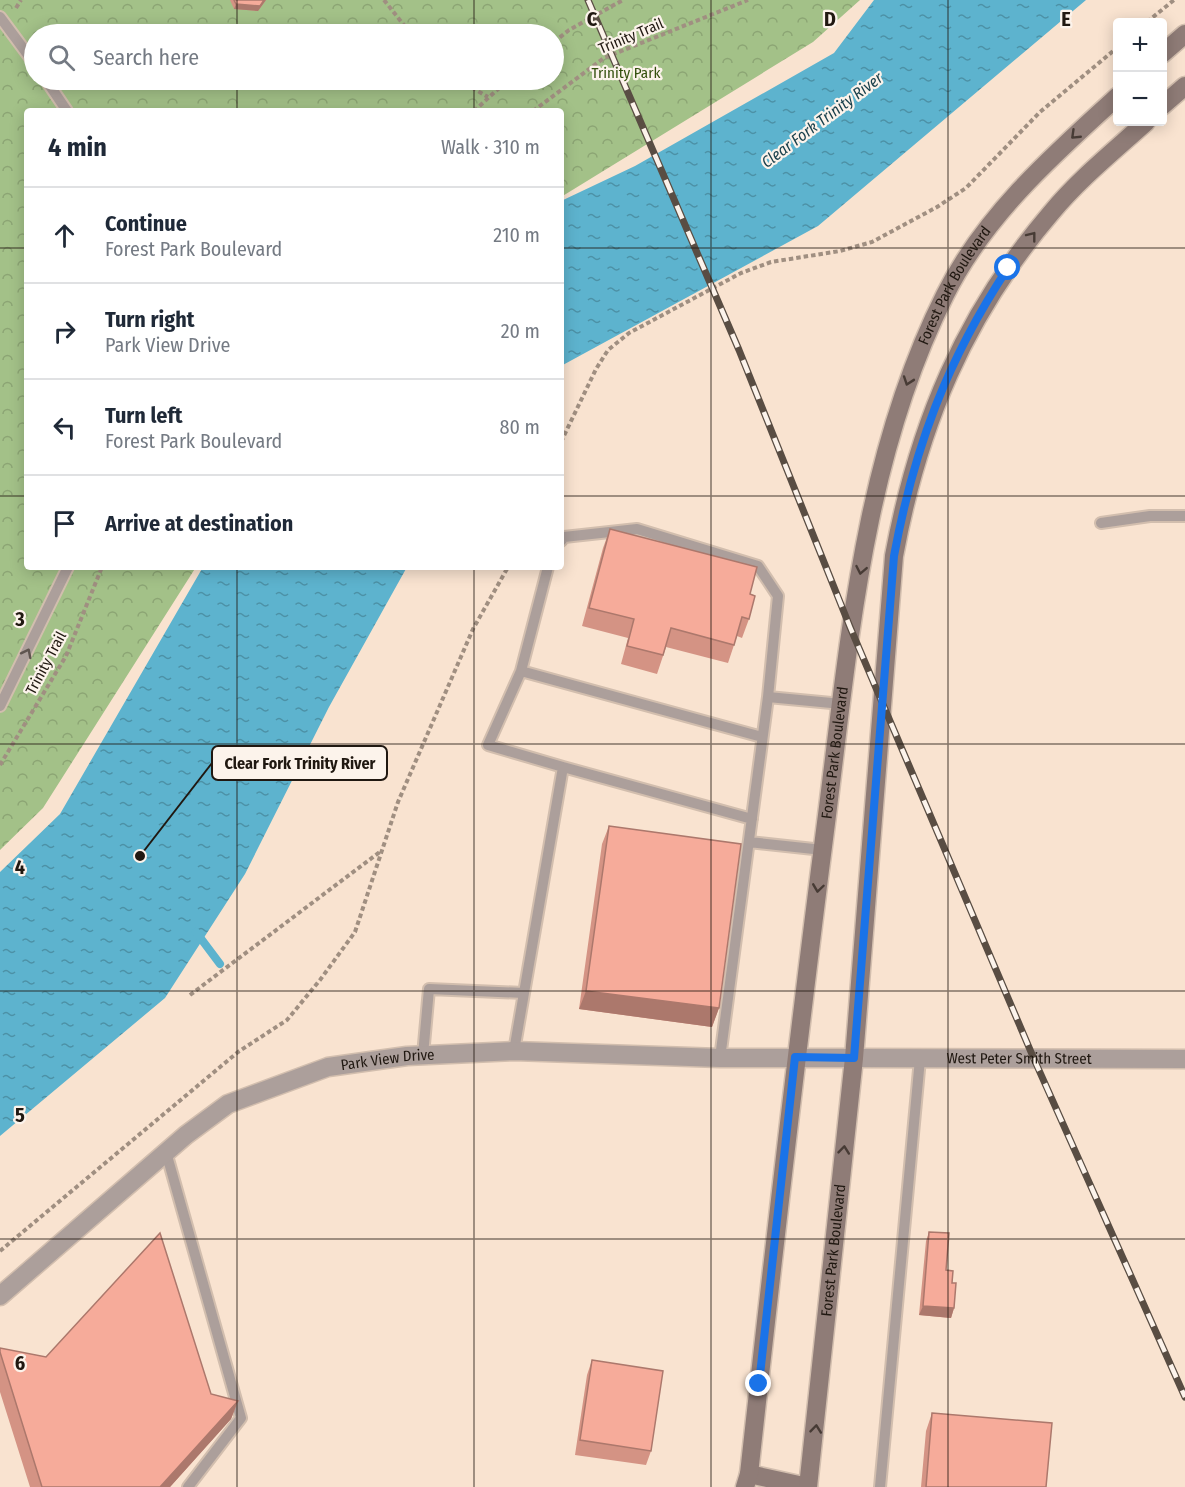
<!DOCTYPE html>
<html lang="en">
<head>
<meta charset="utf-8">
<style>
  body { margin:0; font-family:"Fira Sans Condensed",sans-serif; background:#f6f6f7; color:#1f2937 }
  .controls { position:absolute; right:18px; top:18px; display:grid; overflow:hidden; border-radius:6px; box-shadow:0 3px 15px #0003 }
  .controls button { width:54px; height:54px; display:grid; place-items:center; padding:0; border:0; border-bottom:2px solid #e0e1e3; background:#fff; color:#1f2937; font:30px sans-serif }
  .stop { position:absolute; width:18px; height:18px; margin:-14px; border:4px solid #1a73e8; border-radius:50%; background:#fff }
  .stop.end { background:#1a73e8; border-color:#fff; box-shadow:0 2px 6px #0008 }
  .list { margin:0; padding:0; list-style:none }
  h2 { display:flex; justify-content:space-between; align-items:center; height:78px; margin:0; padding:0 24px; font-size:26px }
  h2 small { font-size:20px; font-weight:400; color:#747a83 }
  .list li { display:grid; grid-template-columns:39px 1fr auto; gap:18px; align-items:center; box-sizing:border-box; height:96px; padding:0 24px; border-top:2px solid #e0e1e3 }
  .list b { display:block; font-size:22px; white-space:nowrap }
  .list p { margin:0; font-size:20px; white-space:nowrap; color:#747a83 }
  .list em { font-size:20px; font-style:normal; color:#747a83 }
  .icon { flex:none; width:33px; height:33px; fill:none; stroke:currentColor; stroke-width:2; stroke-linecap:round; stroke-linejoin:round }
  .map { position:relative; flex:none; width:1185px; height:1487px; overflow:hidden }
  .search { position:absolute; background:#fff; box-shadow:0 3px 15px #0003; left:24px; top:24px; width:540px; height:66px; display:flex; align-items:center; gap:15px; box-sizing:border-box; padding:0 21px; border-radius:33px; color:#747a83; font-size:22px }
  .panel { position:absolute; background:#fff; box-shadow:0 3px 15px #0003; left:24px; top:108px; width:540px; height:462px; border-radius:6px }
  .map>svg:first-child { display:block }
  .forest { fill:url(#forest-crowns); fill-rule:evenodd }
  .water { fill:url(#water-ripples) }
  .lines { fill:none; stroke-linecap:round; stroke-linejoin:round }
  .stream { stroke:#5db3ce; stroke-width:8 }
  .service-casing { stroke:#d2beae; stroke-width:14 }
  .minor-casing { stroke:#d2beae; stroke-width:21 }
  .tertiary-casing { stroke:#d2beae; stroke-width:21 }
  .secondary-casing { stroke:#d2beae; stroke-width:21 }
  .path { stroke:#a08f81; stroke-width:4; stroke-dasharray:4.5 3; stroke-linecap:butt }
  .service { stroke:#ac9f9b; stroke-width:10 }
  .minor { stroke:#ac9f9b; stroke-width:18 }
  .tertiary { stroke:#ac9f9b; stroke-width:18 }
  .secondary { stroke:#8f7c77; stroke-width:18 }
  .rail-casing { stroke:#594d43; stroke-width:7 }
  .rail { stroke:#fcf3eb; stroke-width:4.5; stroke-dasharray:14; stroke-linecap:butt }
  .wall { fill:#d49384 }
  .shaded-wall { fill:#ac786c }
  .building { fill:#f6ab9a; stroke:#ac786c; stroke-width:1.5 }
  .oneway { stroke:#473b35 }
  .oneway2 { stroke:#5f554f }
  .route { stroke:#1a73e8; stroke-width:8 }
  .grid { fill:none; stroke:#201811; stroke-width:1.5; stroke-opacity:0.55 }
  .labels { text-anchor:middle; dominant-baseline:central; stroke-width:4.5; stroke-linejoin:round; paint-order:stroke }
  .street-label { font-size:15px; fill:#201811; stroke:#fcf3eb }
  .park-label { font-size:15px; fill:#33500d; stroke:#fcf3eb }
  .water-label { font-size:16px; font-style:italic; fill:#19404c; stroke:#fcf3eb }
  .grid-label { font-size:20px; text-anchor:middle; font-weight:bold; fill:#201811; stroke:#fcf3eb; stroke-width:4.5; stroke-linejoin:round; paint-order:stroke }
  .leader { fill:none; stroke:#201811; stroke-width:2 }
  .callout-dot { fill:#201811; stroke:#fcf3eb; stroke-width:2 }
  .callout { fill:#fcf3eb; stroke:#201811; stroke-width:2 }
  .callout-label { font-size:16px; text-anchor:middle; font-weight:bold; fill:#201811 }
</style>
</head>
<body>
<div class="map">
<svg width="1185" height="1487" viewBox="0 0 1185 1487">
  <defs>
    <pattern id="forest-crowns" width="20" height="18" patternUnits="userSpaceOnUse" patternTransform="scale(1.5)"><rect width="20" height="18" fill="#a3c188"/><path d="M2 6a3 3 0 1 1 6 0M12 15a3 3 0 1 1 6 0" fill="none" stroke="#8ca574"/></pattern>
    <pattern id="water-ripples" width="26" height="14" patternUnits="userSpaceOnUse" patternTransform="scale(1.5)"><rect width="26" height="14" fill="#5db3ce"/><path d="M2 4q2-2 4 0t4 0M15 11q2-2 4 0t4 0" fill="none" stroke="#4c91a6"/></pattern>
  </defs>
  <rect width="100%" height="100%" fill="#f9e3d0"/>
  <path class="forest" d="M0 0H860L813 42 561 197V111H27V567H196L43 808 0 850ZM34 34H554V80H34Z"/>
  <path class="water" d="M874 0H1086L818 226 561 366V201L635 166 834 53Z
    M203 567H407L329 707 245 874 165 998 0 1136V872L60 814Z"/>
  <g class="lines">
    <path class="stream" d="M196 932 220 964"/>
    <defs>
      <path id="service" d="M0 17 34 63
        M46 80 67 111
        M1101 523 1150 516H1185
        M561 541 564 537 637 529 758 566 778 596 768 697
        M521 671 548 567
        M0 706 68 567
        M563 767 488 745 521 671 762 737
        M749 842 823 850
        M514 1051 563 767 752 819
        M423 1055 429 989 524 993
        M720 1058 768 697 842 704
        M166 1152 241 1418 188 1487
        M880 1487 920 1059"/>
      <g id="minor">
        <path id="s1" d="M854 1058 1185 1059"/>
      </g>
      <g id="tertiary">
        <path id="s2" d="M0 1296 186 1135 228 1104 328 1067 407 1056 514 1051 720 1058H854"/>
      </g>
      <g id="secondary">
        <path d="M1162 54 1185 34"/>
        <path d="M1162 106 1185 86"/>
        <path d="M749 1474 808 1487"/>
        <path id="s3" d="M745 1487 749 1474C773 1256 798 1040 826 823 849 645 863 458 945 295 984 216 1054 154 1118 96"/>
        <path id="s4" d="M808 1487 854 1058 894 556C918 426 964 315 1051 213 1079 179 1114 151 1146 122"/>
      </g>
    </defs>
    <use href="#service" class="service-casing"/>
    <use href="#minor" class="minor-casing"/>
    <use href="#tertiary" class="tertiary-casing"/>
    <use href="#secondary" class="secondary-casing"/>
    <path class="path" d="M384 0 411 34
      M16 8 21 0
      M1147 22 1174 0
      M554 42 569 30 623 0
      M459 80 488 97
      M474 111 508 80
      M533 111 604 58 748 0
      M561 442 596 369 608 350 629 333 741 273 771 262 840 251 872 242 937 207 966 188 1040 112 1118 47
      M0 765 66 656 102 567
      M190 995 381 851
      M0 1251 238 1052 287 1020 320 980 355 932 398 802 473 629 508 567"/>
    <use href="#service" class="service"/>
    <use href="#minor" class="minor"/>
    <use href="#tertiary" class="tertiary"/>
    <use href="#secondary" class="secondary"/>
    <defs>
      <path id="rail" d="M588 0 739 350 850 627 1034 1059 1185 1397"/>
    </defs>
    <use href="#rail" class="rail-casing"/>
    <use href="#rail" class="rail"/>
  </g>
  <path class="wall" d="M230 0H266L258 11 234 9Z
    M610 529 750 594 749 619 742 638 737 636 728 663 666 647 657 674 621 664 628 638 582 626 603 548Z
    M609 826 719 1008 712 1027 579 1009 602 844Z
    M929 1232 952 1283 954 1308 951 1318 919 1315 926 1241Z
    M0 1348 211 1394 238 1401 231 1419 170 1487H30L0 1392Z
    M592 1360 651 1451 646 1465 575 1455 587 1375Z
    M932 1413 1046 1487H921L926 1431Z"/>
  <path class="shaded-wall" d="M266 0 258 11 234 9 236 4Z
    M586 991 719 1008 712 1027 579 1009Z
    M923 1306 954 1308 951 1318 919 1315Z
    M238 1401 231 1419 170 1487H160Z"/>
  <path class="building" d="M234 0H264L260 6 236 4Z
    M610 529 757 567 750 594 755 596 749 619 742 617 734 645 671 628 663 655 627 646 634 619 589 608Z
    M609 826 741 844 719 1008 586 991Z
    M929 1232 949 1233 946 1270 953 1271 952 1283H956L954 1308 923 1306Z
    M160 1233 211 1394 238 1401 160 1487H42L0 1352V1348L46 1357Z
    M592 1360 663 1371 651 1451 580 1440Z
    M932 1413 1052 1423 1046 1487H926Z"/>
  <defs><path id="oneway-chevron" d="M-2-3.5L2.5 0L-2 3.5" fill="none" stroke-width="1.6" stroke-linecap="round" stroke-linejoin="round" transform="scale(1.5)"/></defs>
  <g class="oneway">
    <use href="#oneway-chevron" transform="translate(1075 135) rotate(136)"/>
    <use href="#oneway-chevron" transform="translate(1032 236) rotate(-52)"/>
    <use href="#oneway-chevron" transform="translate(908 381) rotate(109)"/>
    <use href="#oneway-chevron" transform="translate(861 570) rotate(101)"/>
    <use href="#oneway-chevron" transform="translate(818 888) rotate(98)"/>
    <use href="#oneway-chevron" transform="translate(844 1150) rotate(-84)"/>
    <use href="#oneway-chevron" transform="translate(816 1429) rotate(-84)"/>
  </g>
  <use class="oneway2" href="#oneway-chevron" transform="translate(27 653) rotate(-63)"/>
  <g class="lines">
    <path class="route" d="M759 1384 795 1057 854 1058 894 556C914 448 947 360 1008 268"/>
  </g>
  <path class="grid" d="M237 0V34M474 0V34M711 0V1487M948 0V1487M237 80V111M474 80V111M0 248H27M561 248H1185M0 496H27M561 496H1185M237 567V1487M474 567V1487M0 744H1185M0 991H1185M0 1239H1185"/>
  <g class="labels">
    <g class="street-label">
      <text transform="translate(631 36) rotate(-23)">Trinity Trail</text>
      <text stroke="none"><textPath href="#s3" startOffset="1226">Forest Park Boulevard</textPath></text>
      <text transform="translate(46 663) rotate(-62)">Trinity Trail</text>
      <text stroke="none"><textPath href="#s3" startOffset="740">Forest Park Boulevard</textPath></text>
      <text stroke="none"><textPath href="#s1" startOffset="165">West Peter Smith Street</textPath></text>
      <text stroke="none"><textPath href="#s2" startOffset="465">Park View Drive</textPath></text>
      <text stroke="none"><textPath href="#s4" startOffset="238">Forest Park Boulevard</textPath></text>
    </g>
    <g class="park-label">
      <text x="626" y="73">Trinity Park</text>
    </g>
    <g class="water-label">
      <text transform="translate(822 120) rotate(-37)">Clear Fork Trinity River</text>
    </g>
  </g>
  <g class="grid-label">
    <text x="592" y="26">C</text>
    <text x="830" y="26">D</text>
    <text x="1066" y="26">E</text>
    <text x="20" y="626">3</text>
    <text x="20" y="874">4</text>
    <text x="20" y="1122">5</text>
    <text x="20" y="1370">6</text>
  </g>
  <path class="leader" d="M140 856L212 763"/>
  <circle class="callout-dot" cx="140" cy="856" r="6"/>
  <rect class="callout" x="212" y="746" width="175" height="34" rx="6"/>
  <g class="callout-label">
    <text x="300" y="769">Clear Fork Trinity River</text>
  </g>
</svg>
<div class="controls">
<button>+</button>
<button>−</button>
</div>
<div class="stop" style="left:1008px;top:268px"></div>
<div class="stop end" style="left:759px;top:1384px"></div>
<div class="search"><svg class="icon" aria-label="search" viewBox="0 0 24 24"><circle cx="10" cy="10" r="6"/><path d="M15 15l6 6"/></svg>Search here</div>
<section class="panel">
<h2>4 min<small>Walk · 310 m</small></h2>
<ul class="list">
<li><svg class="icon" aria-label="ahead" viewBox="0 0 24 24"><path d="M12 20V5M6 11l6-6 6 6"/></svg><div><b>Continue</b><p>Forest Park Boulevard</p></div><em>210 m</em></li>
<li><svg class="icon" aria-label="right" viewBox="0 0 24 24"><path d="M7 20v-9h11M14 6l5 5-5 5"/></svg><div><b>Turn right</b><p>Park View Drive</p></div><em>20 m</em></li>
<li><svg class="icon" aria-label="left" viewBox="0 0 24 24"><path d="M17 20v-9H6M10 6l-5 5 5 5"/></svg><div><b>Turn left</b><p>Forest Park Boulevard</p></div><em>80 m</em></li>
<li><svg class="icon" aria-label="arrive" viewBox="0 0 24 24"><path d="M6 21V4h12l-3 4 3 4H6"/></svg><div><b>Arrive at destination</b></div></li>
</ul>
</section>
</div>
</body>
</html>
